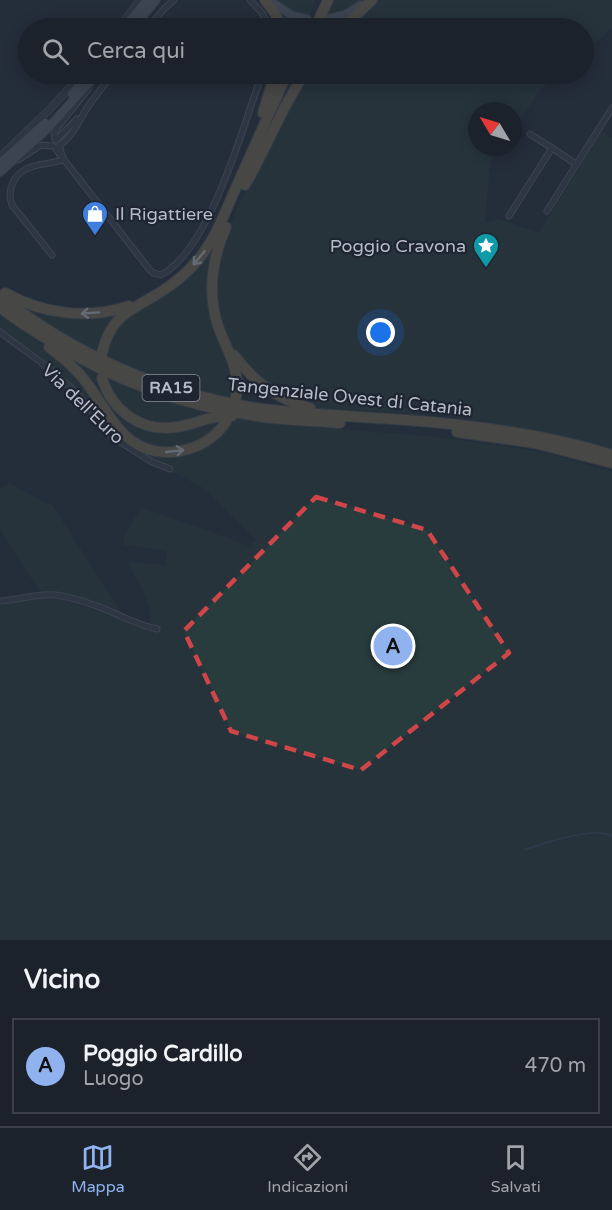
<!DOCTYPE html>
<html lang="it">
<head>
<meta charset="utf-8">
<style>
  body { margin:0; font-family:"Varela Round",sans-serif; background:#252a34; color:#f1f3f6 }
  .compass { position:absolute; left:468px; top:102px; width:54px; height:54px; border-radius:50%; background:#1c222c; box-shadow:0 3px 15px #0003; rotate:308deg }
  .you { position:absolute; left:381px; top:333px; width:21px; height:21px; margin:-15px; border:4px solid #fff; border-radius:50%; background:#1a73e8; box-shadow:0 0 0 9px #1a73e833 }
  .badge { display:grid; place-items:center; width:39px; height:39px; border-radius:50%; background:#90b3f0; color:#111; font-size:20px; font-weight:700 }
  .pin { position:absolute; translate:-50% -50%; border:3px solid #fff; box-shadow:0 2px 6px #0006 }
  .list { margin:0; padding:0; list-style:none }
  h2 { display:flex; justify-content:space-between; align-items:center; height:78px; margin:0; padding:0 24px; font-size:26px }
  h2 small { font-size:20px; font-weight:400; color:#a0a4a9 }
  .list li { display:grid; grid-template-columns:39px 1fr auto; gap:18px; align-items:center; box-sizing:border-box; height:96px; margin:0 12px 12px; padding:0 12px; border:2px solid #3a3f48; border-radius:0px }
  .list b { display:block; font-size:22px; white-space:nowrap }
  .list p { margin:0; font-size:20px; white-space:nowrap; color:#a0a4a9 }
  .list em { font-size:20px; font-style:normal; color:#a0a4a9 }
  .icon { flex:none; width:33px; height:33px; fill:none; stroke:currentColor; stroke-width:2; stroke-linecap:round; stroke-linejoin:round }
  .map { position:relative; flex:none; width:612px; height:940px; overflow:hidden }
  .search { position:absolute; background:#1c222c; box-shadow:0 3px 15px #0003; left:18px; right:18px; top:18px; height:66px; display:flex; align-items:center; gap:15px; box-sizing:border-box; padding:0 21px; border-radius:33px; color:#a0a4a9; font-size:22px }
  .sheet { height:186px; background:#1c222c }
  nav { display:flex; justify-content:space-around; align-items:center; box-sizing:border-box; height:84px; border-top:2px solid #3a3f48; background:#1c222c; font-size:16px; color:#a0a4a9 }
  nav a { display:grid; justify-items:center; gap:3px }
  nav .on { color:#90b3f0 }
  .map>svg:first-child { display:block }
  .green { fill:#283b3d }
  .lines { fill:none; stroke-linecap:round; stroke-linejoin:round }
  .stream { stroke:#3c4b63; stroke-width:1.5 }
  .minor-casing { stroke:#575e6a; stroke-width:7 }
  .tertiary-casing { stroke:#575e6a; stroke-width:8 }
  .primary-casing { stroke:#424955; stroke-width:10 }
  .motorway-casing { stroke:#444b57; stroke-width:12 }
  .minor { stroke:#39404c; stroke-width:5 }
  .tertiary { stroke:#39404c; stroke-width:7 }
  .primary { stroke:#575f6b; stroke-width:8 }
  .motorway { stroke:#716756; stroke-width:10 }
  .oneway { stroke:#aeb3bc }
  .marked { fill:none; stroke:#cf4548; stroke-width:4.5; stroke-dasharray:12 8; stroke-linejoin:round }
  .labels { text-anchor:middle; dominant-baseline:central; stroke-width:4.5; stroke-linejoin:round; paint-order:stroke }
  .shield { fill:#1e2530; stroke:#888e9a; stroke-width:1.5 }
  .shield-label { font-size:16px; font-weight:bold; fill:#b5bbc7 }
  .poi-label { font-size:18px; fill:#b5bbc7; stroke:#1e2530; text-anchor:start }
  .street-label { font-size:18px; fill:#b5bbc7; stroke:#1e2530 }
</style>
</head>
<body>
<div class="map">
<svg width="612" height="940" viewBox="0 0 612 940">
  <rect width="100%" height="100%" fill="#252e3b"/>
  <path class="green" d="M275 0H316L309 16 294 13Z
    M331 0H362L343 12 324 16Z
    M377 0H612V28L584 53V28H347Z
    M278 11 286 17 305 25 303 28H283Z
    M307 74H559L540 90 513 130V111H477V147H501L490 163 485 223 498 219 539 233 601 132 612 137V450C557 436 502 423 445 416 404 411 362 411 321 409L308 406 281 395 238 358 230 345 219 318 215 273 228 229 246 190Z
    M217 240 209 271 233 370V399C195 390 153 380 118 364 83 347 50 326 18 304L119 311 115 325 152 302Z
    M0 313C25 333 52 350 75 373 93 391 102 418 121 436 154 467 204 458 229 422H222C195 456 151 459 120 428L83 376 62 355C91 369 120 384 150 396 172 404 195 409 218 414 202 417 188 424 172 426 142 430 111 409 105 379L100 377 105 394 115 408 134 423 151 429 173 430 217 418H240L301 426 437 437 523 449 545 453 612 472V940H0V604L43 597 63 600 112 616 145 629 154 625 150 623C153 601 136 581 128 562L166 565 167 550 123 545 124 537 141 507 249 546 256 539 203 488 170 470 171 468 144 455 142 452 120 440 114 436 81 394 32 352 0 330Z
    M9 483 53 506 120 611C94 601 68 593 40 592L0 529V489L7 486Z"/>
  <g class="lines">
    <path class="stream" d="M524 850C544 843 593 826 612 836"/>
    <defs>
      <path id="minor" d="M250 0 262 13 270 28
        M148 28 164 9 174 0
        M530 134 552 148
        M55 140 54 134 57 128 89 88
        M56 140 77 119
        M55 148 149 269 153 273 161 275C211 249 243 125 262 74
        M62 155 59 145C72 139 79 120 87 108 95 96 104 85 113 74
        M18 160 41 145 53 146
        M547 211 612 108
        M509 216 552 148 576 164
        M52 255 12 205C6 189 15 172 31 167 42 163 53 164 64 159
        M0 332 42 363 78 394 111 436 152 462 170 469
        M0 601C19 600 37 593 56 595 75 598 96 605 114 613 128 619 141 626 157 629"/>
      <path id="tertiary" d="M118 28 140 0
        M0 157 50 109 82 74"/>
      <path id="primary" d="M268 0 293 16 307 19
        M323 20 345 15 361 5
        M124 28 147 0
        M133 28 156 0
        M72 94 88 74
        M0 163 45 123
        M0 172 47 129 97 74"/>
      <path id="motorway" d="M265 0 275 13 281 28
        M315 28 328 0
        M343 28 372 0
        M263 113 275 74
        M245 185C266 149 281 109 304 74
        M226 227C212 259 207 292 218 326 227 351 241 370 236 397
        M5 293C43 314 88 320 129 306
        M0 296C75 355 161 393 256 408 305 415 356 416 406 420 475 425 545 434 612 455
        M0 307C15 320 32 330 49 340 114 381 187 407 263 417 288 420 314 421 340 423
        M49 347C62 357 76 368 86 382 112 416 126 460 180 451 198 448 215 438 226 422
        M102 353C111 315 130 311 159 293 174 284 187 273 198 260 217 237 226 209 238 183 255 146 271 110 287 74
        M234 355C253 381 279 400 310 408
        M102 378C112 411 142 433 177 427 197 424 210 415 232 416
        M457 432 534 443 612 463"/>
    </defs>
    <use href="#minor" class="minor-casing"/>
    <use href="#tertiary" class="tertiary-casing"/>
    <use href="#primary" class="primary-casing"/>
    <use href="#motorway" class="motorway-casing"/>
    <use href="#minor" class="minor"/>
    <use href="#tertiary" class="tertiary"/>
    <use href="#primary" class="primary"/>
    <use href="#motorway" class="motorway"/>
  </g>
  <defs><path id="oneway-shaft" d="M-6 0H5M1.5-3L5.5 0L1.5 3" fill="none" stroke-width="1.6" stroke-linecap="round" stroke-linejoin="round" transform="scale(1.5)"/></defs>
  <g class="oneway">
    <use href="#oneway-shaft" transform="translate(199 258) rotate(130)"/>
    <use href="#oneway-shaft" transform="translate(90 313) rotate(176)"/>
    <use href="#oneway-shaft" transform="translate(175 451) rotate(-6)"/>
  </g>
  <path d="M0 0H612V940H0ZM316 497 427 530 509 653 361 770 231 731 184 631Z" fill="#252e3b" fill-opacity=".55" fill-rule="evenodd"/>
  <path class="marked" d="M316 497 427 530 509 653 361 770 231 731 184 631Z"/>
  <defs>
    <symbol id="shop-pin" viewBox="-11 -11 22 30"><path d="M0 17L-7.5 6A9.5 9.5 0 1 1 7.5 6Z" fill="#3f7fe0" stroke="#1e2530"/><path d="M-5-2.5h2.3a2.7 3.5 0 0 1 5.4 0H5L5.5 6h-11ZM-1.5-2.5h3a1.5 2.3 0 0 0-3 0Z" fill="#fff"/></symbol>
    <symbol id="sight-pin" viewBox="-11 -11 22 30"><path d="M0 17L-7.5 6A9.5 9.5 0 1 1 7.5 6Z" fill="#0f9aa8" stroke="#1e2530"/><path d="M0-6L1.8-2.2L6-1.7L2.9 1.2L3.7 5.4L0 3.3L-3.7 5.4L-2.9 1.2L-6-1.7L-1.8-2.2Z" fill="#fff"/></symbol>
  </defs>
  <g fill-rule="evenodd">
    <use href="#shop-pin" x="80" y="199" width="30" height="40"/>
    <use href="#sight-pin" x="471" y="231" width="30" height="40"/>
  </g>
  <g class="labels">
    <rect class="shield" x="142.5" y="375" width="57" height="26" rx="4.5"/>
    <g class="shield-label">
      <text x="171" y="388">RA15</text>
    </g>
    <g class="poi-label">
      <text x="115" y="214">Il Rigattiere</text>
      <text x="466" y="246" text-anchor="end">Poggio Cravona</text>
    </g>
    <g class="street-label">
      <text transform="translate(350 397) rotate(6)">Tangenziale Ovest di Catania</text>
      <text transform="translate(83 404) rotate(44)">Via dell'Euro</text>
    </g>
  </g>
</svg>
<svg class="compass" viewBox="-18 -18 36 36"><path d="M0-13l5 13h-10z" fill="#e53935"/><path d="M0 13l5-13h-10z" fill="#a0a4a9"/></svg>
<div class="you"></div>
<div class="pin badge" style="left:393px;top:646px">A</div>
<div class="search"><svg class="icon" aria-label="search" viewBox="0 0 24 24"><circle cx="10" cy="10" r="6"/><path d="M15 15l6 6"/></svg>Cerca qui</div>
</div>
<section class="sheet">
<h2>Vicino<small></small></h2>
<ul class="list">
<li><span class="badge">A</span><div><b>Poggio Cardillo</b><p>Luogo</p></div><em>470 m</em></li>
</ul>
</section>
<nav>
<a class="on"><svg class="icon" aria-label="map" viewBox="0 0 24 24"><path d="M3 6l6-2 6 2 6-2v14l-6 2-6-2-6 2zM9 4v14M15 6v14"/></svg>Mappa</a>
<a><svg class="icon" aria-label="directions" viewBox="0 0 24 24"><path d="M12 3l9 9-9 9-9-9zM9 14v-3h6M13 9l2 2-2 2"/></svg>Indicazioni</a>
<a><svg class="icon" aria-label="saved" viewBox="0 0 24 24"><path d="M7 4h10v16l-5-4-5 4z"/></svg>Salvati</a>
</nav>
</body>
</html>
